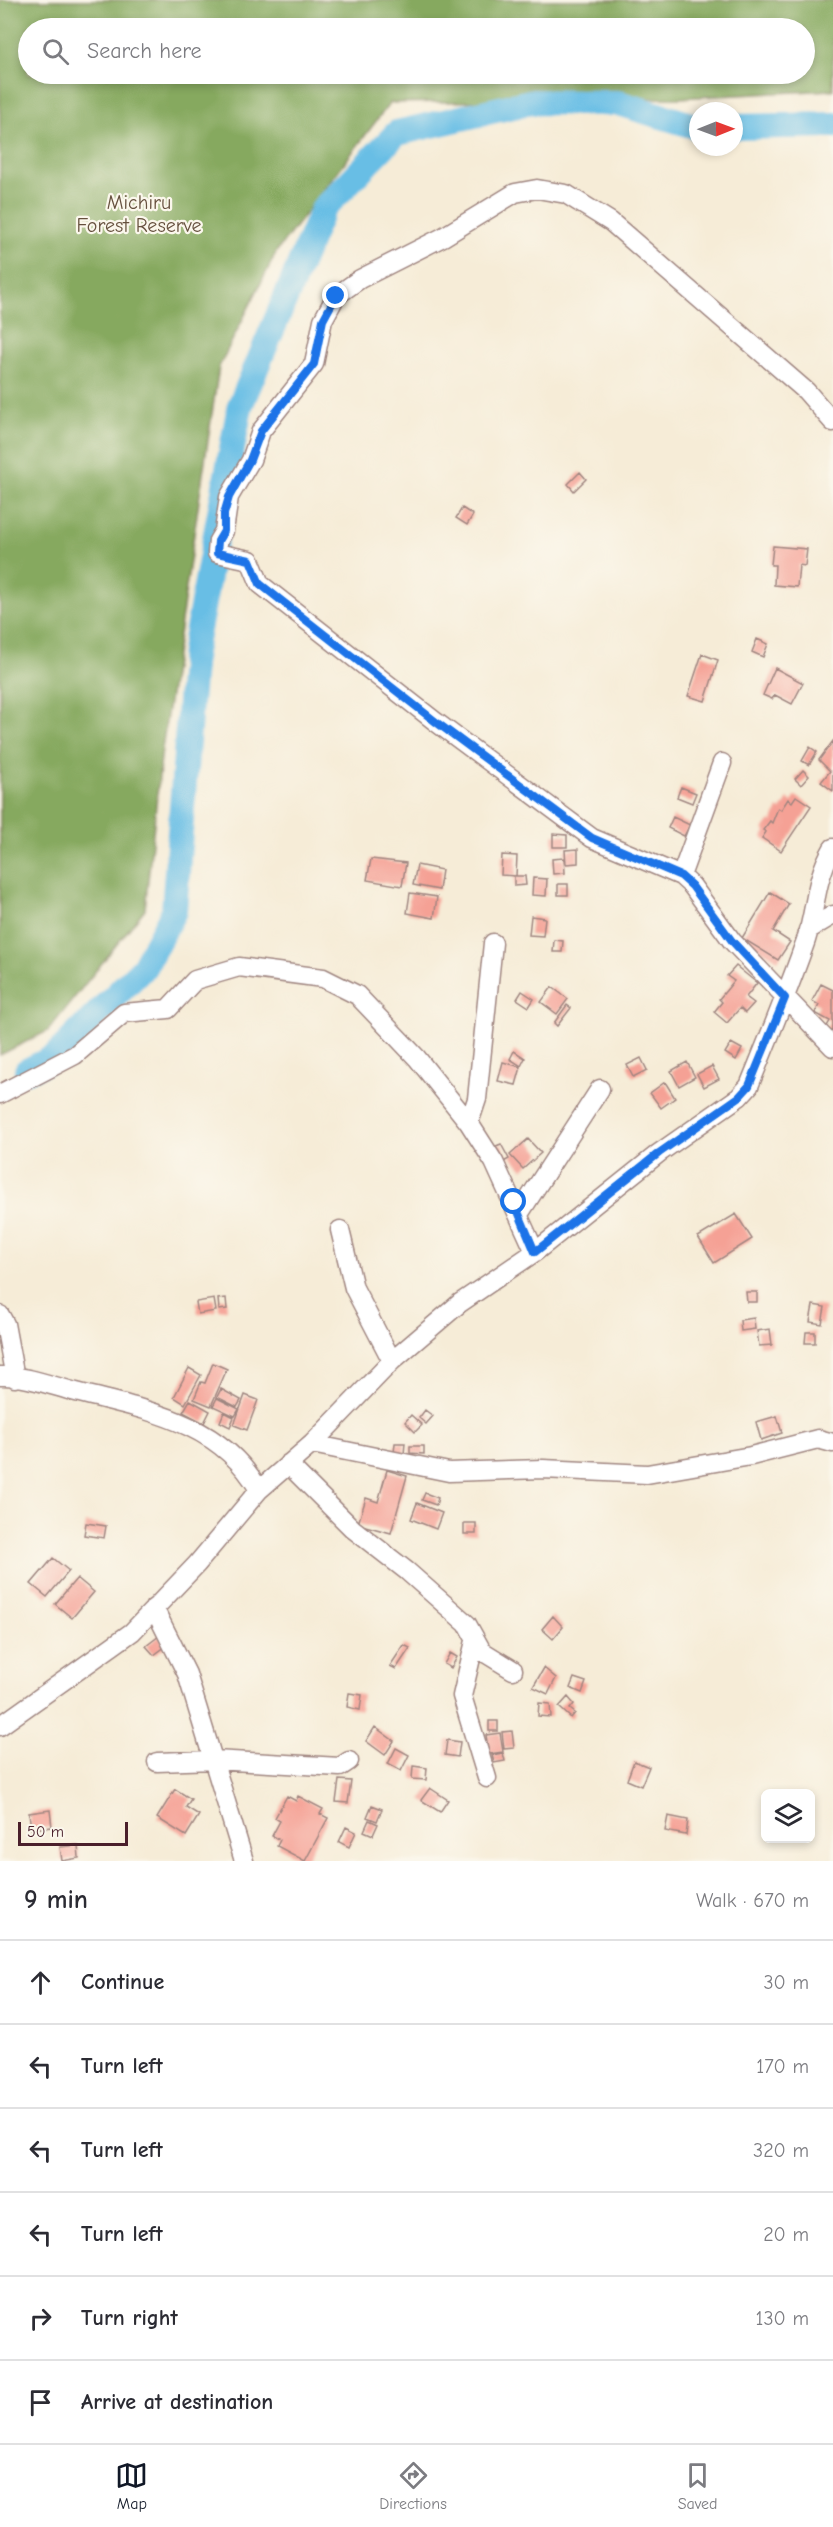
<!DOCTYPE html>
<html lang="en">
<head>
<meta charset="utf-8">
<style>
  body { margin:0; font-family:"Comic Neue",sans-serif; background:#f2f2f3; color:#2b2b33 }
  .controls { position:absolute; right:18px; bottom:18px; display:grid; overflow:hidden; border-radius:9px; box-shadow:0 3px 9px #0003 }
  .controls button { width:54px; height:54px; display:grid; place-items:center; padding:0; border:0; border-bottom:2px solid #e1e1e2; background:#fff; color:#2b2b33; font:30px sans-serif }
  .compass { position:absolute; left:689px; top:102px; width:54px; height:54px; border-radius:50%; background:#fff; box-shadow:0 3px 9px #0003; rotate:89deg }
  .scale { position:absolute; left:18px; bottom:15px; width:110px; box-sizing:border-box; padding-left:6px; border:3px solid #4a1f2b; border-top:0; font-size:16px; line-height:21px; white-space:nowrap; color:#4a1f2b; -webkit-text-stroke:4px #fbf7ec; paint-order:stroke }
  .stop { position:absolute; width:18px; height:18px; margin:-14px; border:4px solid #1a73e8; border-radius:50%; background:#fff }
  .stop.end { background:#1a73e8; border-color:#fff; box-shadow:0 2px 6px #0008 }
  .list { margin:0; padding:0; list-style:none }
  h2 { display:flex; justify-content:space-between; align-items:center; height:78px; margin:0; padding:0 24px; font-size:26px }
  h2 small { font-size:20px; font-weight:400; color:#7c7c81 }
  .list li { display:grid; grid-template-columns:39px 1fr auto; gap:18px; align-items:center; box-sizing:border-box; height:84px; padding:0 24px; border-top:2px solid #e1e1e2 }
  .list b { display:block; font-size:22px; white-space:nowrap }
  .list em { font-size:20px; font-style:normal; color:#7c7c81 }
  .icon { flex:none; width:33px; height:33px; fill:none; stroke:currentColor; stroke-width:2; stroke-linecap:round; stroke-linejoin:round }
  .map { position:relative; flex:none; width:833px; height:1861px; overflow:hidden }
  .search { position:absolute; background:#fff; box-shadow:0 3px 9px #0003; left:18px; right:18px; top:18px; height:66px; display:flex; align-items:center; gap:15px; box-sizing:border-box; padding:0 21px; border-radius:33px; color:#7c7c81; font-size:22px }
  .sheet { height:582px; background:#fff }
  nav { display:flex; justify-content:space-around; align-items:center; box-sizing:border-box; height:84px; border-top:2px solid #e1e1e2; background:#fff; font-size:16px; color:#7c7c81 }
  nav a { display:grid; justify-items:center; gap:3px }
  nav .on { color:#111827 }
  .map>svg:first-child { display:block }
  .forest { fill:#86a95e; stroke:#686444; stroke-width:1.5; fill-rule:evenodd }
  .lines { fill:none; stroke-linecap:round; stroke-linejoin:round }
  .river { stroke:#68bee5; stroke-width:26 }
  .building { fill:#f5a195 }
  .minor-casing { stroke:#a08681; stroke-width:21 }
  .minor { stroke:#fff; stroke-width:18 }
  .route { stroke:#1a73e8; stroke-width:8 }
  .labels { text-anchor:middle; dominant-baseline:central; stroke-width:4.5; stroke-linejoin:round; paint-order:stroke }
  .park-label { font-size:20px; fill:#66503e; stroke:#fbf7ec }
</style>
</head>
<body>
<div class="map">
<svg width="833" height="1861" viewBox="0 0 833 1861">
  <rect width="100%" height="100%" fill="#fbf7ec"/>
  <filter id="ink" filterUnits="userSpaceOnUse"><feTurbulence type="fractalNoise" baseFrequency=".0167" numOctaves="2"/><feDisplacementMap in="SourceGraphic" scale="12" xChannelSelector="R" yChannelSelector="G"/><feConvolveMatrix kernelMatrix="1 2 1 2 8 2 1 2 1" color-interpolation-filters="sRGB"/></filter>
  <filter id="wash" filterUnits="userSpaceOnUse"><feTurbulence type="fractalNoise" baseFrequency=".008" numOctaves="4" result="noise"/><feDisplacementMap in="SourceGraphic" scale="24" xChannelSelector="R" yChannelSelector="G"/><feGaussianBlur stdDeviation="1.35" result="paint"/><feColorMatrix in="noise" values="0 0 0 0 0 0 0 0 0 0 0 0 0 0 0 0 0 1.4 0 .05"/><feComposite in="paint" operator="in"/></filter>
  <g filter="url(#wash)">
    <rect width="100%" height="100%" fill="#f6ecd7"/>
    <path class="forest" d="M0 0H833V90L679 98 390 103 277 251 219 367 162 749 145 909 48 1031 0 1055ZM28 28H804V74H28Z"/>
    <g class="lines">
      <path class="river" d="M734 127 833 125
        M27 1071 53 1058 144 967 174 911 194 651 240 406 323 209 397 133 530 102 618 103 698 127"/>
    </g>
    <g id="blocks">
      <path class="building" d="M580 472 586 479 574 491 568 484Z
        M462 508 473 515 467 525 456 518Z
        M773 546 807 549 805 566 799 565 797 587 774 585 775 565H771Z
        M757 639 768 644 763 657 752 652Z
        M702 654 718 660 705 701 688 696Z
        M775 668 803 683 792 704 775 695 772 699 763 695Z
        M833 741V791L821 782 830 771 819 760Z
        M810 747 817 752 809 765 802 761Z
        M803 770 809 776 801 785 795 779Z
        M681 787 696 793 692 803 677 797Z
        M796 796 811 806 781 851 762 838 766 832 763 830 770 821 772 823 778 808 781 810 788 799 792 802Z
        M673 817 690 825 684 836 668 828Z
        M553 834 567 835V847H553Z
        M578 849V863L566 864 565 850Z
        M502 855 517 856 516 876 501 875Z
        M564 858 565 873 553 874 552 859Z
        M371 859 406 863 402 886 367 880Z
        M417 865 442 870 439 890 413 885Z
        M514 876H525L526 885 514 886Z
        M533 878 547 879 546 896 532 895Z
        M558 884H568V895H558Z
        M770 892 789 904 773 931 790 942 778 960 742 938Z
        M410 893 437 897 434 918 407 913Z
        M531 916 545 918 543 936 529 935Z
        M554 940 563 941 562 952H553Z
        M736 966 757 983 746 997 754 1003 745 1013 740 1008 727 1023 714 1012 722 1002 719 999 734 981 727 976Z
        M821 984 833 990V1032L826 1028 830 1021 815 1013 819 1005 812 1001Z
        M552 987 568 999 557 1014 541 1002Z
        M522 991 534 999 529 1007 517 999Z
        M567 1005 571 1008 557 1026 554 1023Z
        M731 1043 742 1049 736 1060 725 1053Z
        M514 1051 525 1058 521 1066 510 1059Z
        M641 1058 647 1070 633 1077 627 1065Z
        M503 1062 521 1067 516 1085 498 1081Z
        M687 1062 695 1077 679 1086 671 1071Z
        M712 1066 719 1079 704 1087 697 1074Z
        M665 1082 675 1098 661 1108 650 1093Z
        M528 1139 541 1153 523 1169 510 1155Z
        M501 1144 509 1159 502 1163 494 1147Z
        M736 1214 752 1239 714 1263 698 1237Z
        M746 1292H757V1302H747Z
        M226 1298 227 1309 219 1310 218 1299Z
        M214 1299 216 1311 198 1314 196 1302Z
        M813 1305 825 1307 822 1324 810 1322Z
        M754 1318 755 1329 741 1331 740 1320Z
        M770 1329 772 1345 759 1346 757 1331Z
        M806 1332H815V1343H805Z
        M213 1363 227 1369 211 1406 194 1399 201 1382 205 1383Z
        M189 1368 201 1375 185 1404 174 1397Z
        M221 1389 241 1400 237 1407 217 1397Z
        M245 1395 258 1400 247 1430 234 1425Z
        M217 1398 239 1409 235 1416 213 1406Z
        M190 1400 210 1411 204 1423 183 1412Z
        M425 1410 433 1416 426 1424 419 1418Z
        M224 1412 234 1417 230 1427 220 1422Z
        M411 1415 422 1425 415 1432 405 1422Z
        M777 1416 782 1433 761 1440 756 1422Z
        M395 1443H405L404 1454 394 1453Z
        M410 1446H424V1454L410 1453Z
        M387 1470 407 1476 391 1533 358 1524 366 1498 378 1502Z
        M425 1493 438 1498 436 1505 422 1500Z
        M417 1503 442 1513 436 1529 411 1519Z
        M86 1523 106 1526 104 1538 84 1535Z
        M464 1523H476V1534H464Z
        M53 1558 69 1571 47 1597 31 1584Z
        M77 1578 94 1592 72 1618 55 1604Z
        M553 1616 563 1627 553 1639 542 1629Z
        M159 1636 166 1646 154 1655 146 1646Z
        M404 1645 410 1648 396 1669 390 1666Z
        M450 1653 457 1657 451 1668 444 1664Z
        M544 1668 556 1678 548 1694 533 1687Z
        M574 1678 586 1682 582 1693 570 1688Z
        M349 1693 362 1695 360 1710 347 1707Z
        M568 1697 574 1704 570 1709 575 1713 571 1718 559 1707Z
        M539 1703 550 1704 551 1717 538 1716Z
        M489 1721H498V1731H489Z
        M375 1727 394 1741 385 1755 366 1741Z
        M512 1731 514 1748 504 1749 502 1732Z
        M500 1733 503 1752 489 1754 486 1735Z
        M447 1740 460 1742 458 1757 445 1755Z
        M396 1748 409 1755 401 1771 388 1764Z
        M503 1753 505 1761 494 1763 492 1755Z
        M634 1761 649 1767 641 1786 627 1780Z
        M413 1766 427 1768 426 1780 412 1779Z
        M339 1780 351 1781 348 1803 336 1802Z
        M430 1788 448 1800 440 1812 421 1800Z
        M175 1789 191 1799 186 1807 199 1815 186 1836 157 1818Z
        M287 1796 296 1801 298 1796 323 1809 320 1814 328 1818 305 1861 277 1846 280 1840 272 1836 280 1821 275 1818Z
        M372 1805 382 1809 377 1821 367 1817Z
        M50 1810 52 1827 31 1829 29 1813Z
        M668 1816 688 1820 686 1835 665 1831Z
        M369 1820 378 1824 373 1835 364 1831Z
        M346 1827 356 1832 349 1847 339 1842Z
        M78 1845 79 1858 62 1861 60 1847Z"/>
    </g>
  </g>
  <g filter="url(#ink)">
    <use href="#blocks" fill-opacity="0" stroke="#a08681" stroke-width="1.5"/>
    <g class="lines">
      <defs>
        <path id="minor" d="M722 763 681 876 692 886 732 941 833 1047
          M681 876 592 838 436 722 260 584 250 560 217 553 218 541 224 531 229 497 251 460 261 431 314 364 323 320 336 296 360 279 443 237 515 193 537 189 566 194 611 222 806 391 833 422
          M808 930 833 915
          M0 1094 75 1055 124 1013 168 1009 195 980 239 967 323 978 357 995 417 1058 469 1123 494 1162 535 1252
          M469 1123 477 1099 493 943
          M519 1214 600 1089
          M340 1230 354 1288 392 1361
          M0 1315 5 1324 15 1378
          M0 1376C25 1375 52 1386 76 1392 146 1410 221 1422 259 1490
          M312 1444 449 1472 543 1469 647 1474 751 1456 818 1439 833 1443
          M288 1464 353 1529 407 1571 467 1624 482 1651 513 1670
          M154 1608 187 1674 244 1861
          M475 1641 462 1696 487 1778
          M0 1726 132 1632 197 1564 259 1490 312 1444 392 1361 460 1303 535 1252 659 1153 739 1097 749 1086C769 1037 789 989 806 940 817 906 814 881 833 848
          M157 1762 214 1760 340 1767 349 1761"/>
      </defs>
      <use href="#minor" class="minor-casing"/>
      <use href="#minor" class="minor"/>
    </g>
  </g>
  <g class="lines" filter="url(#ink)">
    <path class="route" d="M336 296 323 320 314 364 261 431 250 460 229 497 224 514V531L218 541 217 553 250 560 260 584 436 722 592 838 681 876 692 886 732 941 785 998 749 1086 739 1097 659 1153 535 1252 514 1202"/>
  </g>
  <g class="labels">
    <g class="park-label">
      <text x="139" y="202">Michiru<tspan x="139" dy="23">Forest Reserve</tspan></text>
    </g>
  </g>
</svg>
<div class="controls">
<button><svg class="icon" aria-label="layers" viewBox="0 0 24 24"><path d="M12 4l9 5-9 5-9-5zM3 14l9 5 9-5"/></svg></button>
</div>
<svg class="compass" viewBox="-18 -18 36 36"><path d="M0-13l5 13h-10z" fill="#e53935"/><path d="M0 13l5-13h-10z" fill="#7c7c81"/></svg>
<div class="scale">50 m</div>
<div class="stop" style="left:514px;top:1202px"></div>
<div class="stop end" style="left:336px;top:296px"></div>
<div class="search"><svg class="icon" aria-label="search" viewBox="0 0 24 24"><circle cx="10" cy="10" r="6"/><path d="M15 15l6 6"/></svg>Search here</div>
</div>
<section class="sheet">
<h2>9 min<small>Walk · 670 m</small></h2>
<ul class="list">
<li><svg class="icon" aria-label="ahead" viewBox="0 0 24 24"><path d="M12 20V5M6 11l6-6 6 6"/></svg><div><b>Continue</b></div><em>30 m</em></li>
<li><svg class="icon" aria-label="left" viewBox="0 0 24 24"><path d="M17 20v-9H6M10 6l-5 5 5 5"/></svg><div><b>Turn left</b></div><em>170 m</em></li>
<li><svg class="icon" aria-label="left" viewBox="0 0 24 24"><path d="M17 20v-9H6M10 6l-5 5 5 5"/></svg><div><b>Turn left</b></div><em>320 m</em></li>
<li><svg class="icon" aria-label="left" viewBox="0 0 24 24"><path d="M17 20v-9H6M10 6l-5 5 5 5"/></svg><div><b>Turn left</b></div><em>20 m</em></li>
<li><svg class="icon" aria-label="right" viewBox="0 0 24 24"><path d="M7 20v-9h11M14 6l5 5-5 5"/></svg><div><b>Turn right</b></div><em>130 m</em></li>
<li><svg class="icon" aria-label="arrive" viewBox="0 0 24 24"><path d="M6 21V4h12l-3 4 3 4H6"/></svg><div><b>Arrive at destination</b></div></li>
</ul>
</section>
<nav>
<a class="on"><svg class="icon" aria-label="map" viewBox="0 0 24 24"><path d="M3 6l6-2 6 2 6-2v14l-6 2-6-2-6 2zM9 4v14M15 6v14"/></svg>Map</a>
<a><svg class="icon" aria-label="directions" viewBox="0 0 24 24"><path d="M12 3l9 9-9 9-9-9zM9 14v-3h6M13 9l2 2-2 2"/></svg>Directions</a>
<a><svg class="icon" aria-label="saved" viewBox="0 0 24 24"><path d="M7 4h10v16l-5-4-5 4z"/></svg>Saved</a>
</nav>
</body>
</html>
